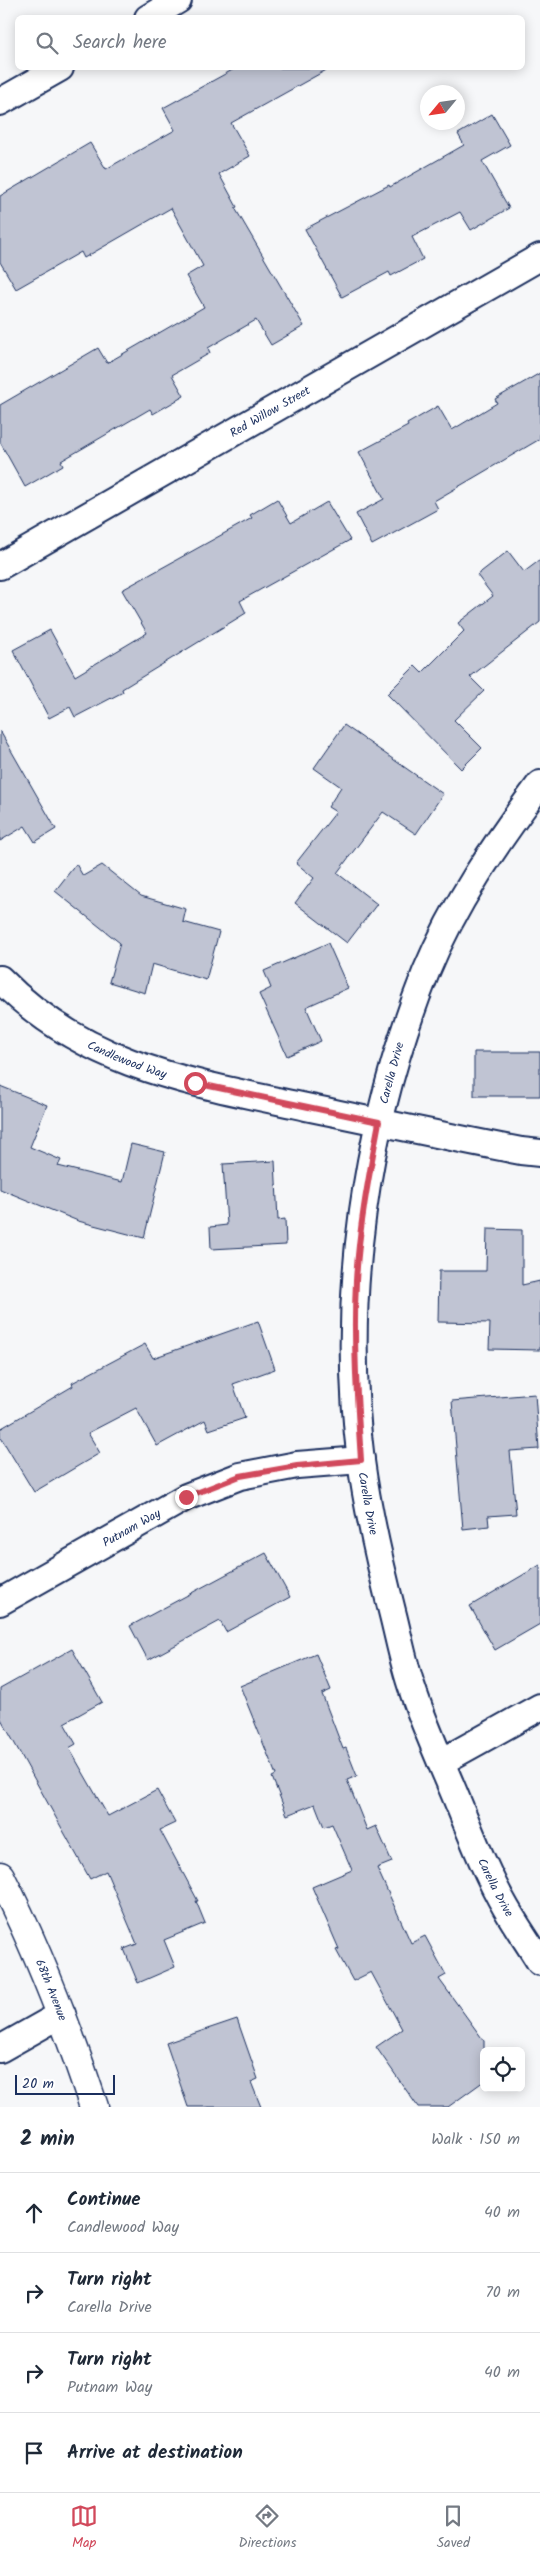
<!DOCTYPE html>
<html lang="en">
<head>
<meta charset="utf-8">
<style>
  body { margin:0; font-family:Kalam,sans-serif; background:#f6f6f7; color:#1f2937 }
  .controls { position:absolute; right:15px; bottom:15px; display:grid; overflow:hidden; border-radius:8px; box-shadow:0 2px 12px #0003 }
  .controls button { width:45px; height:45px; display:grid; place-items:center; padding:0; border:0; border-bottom:1px solid #e0e1e3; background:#fff; color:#1f2937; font:25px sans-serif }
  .compass { position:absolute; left:420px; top:85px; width:45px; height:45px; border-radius:50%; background:#fff; box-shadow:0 2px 12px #0003; rotate:241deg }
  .scale { position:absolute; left:15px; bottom:12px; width:100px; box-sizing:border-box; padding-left:5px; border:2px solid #1b2f5e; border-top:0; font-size:14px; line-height:18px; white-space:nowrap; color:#1b2f5e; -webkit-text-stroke:4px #fff; paint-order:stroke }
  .stop { position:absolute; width:15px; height:15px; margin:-11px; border:4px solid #d1495b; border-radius:50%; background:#fff }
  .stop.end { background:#d1495b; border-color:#fff; box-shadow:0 1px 5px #0008 }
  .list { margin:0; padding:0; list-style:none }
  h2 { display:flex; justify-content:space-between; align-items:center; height:65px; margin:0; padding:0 20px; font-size:21px }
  h2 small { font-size:16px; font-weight:400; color:#747a83 }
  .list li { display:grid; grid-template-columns:32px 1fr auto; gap:15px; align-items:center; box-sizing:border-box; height:80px; padding:0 20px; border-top:1px solid #e0e1e3 }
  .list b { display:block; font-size:19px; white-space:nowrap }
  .list p { margin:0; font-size:16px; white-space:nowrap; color:#747a83 }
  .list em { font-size:16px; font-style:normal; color:#747a83 }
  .icon { flex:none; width:28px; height:28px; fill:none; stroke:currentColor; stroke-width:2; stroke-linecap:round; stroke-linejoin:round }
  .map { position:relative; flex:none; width:540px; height:2107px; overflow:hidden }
  .search { position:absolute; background:#fff; box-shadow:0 2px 12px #0003; left:15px; right:15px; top:15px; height:55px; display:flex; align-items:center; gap:12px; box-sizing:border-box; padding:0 18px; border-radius:8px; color:#747a83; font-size:19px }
  .sheet { height:385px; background:#fff }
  nav { display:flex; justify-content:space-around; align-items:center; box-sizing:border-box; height:70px; border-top:1px solid #e0e1e3; background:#fff; font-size:14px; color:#747a83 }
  nav a { display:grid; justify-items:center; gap:2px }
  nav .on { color:#d1495b }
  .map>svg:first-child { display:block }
  .building { fill:#c0c4d3; stroke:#1b2f5e }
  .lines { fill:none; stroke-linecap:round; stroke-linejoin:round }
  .minor-casing { stroke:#1b2f5e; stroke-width:30 }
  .tertiary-casing { stroke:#1b2f5e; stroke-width:31 }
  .minor { stroke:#fff; stroke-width:26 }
  .tertiary { stroke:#fff; stroke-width:28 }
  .route { stroke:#d1495b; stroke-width:6 }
  .labels { text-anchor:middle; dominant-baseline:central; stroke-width:4; stroke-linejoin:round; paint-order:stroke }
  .street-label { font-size:12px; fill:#1b2f5e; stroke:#fff }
</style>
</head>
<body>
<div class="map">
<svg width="540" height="2107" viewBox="0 0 540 2107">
  <rect width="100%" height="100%" fill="#f6f7f9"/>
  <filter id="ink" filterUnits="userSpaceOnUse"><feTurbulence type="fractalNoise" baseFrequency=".02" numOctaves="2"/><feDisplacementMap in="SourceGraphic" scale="10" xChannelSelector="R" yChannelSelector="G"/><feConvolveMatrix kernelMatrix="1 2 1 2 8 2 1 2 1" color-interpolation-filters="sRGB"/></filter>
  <g filter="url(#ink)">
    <path class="building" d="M236 68H330L231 123 250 156 219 174 237 207 235 208 304 326 271 345 256 320 208 348 210 353 172 375 184 396 153 414 150 409 61 461 63 465 25 487 0 442V405L98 348 107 363 204 307 186 276 203 266 171 208 84 258 81 252 16 289 0 262V196L90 143 106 169 175 130 163 108Z
      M492 114 510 145 482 161 509 208 471 230 460 212 412 237 423 259 391 276 389 272 342 297 305 229 389 185 390 187 464 145 458 134Z
      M540 373V439L434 501 438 509 372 545 356 514 384 499 359 452 408 426 407 424 438 406 452 430 497 403 495 399Z
      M277 499 291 523 327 502 350 540 240 601 246 613 122 689 123 692 75 717 70 707 49 718 13 650 50 630 75 676 147 633 122 590 252 518 250 515Z
      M508 551 524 572 540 560V622L470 677 484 691 454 720 482 748 461 769 387 694 415 666 422 673 464 631 458 623 493 596 477 575Z
      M344 725 443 794 416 834 383 812 337 873 377 904 347 943 295 903 314 878 296 863 336 812 328 807 341 787 314 768Z
      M0 731 56 829 35 842 25 826 0 841Z
      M76 864 83 876 102 865 141 896 186 909 183 922 219 932 206 980 152 964 145 993 109 982 120 943 55 891Z
      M328 943 348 988 306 1007 321 1041 287 1056 259 994 271 988 264 971Z
      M474 1052H540V1096H474Z
      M0 1086 47 1105 30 1147 61 1160 58 1166 122 1182 131 1144 165 1152 144 1238 78 1221 0 1189Z
      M275 1161 278 1220 285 1219 286 1245 211 1249 210 1227 227 1225 223 1164Z
      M487 1229 522 1230V1285L540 1281V1350L489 1349 490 1323 438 1322 439 1271H486Z
      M258 1321 275 1369 233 1384 245 1418 209 1430 205 1420 157 1446 136 1408 88 1433 100 1453 34 1492 0 1436V1429L73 1386 72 1383 145 1344 153 1358Z
      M535 1394 539 1449 510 1451 516 1514 488 1516 489 1526 463 1529 452 1401Z
      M266 1553 290 1597 226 1632 220 1621 148 1660 130 1626Z
      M540 1565V1624L495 1650 470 1606Z
      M72 1649 102 1702 64 1723 76 1744 69 1748 108 1816 157 1790 175 1823 160 1830 198 1901H196L205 1923 164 1940 175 1967 138 1983 124 1949 137 1944 106 1871 90 1879 0 1717V1689Z
      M316 1654 331 1690 322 1694 343 1749 346 1748 357 1776 347 1780 367 1830 376 1826 392 1862 377 1868 411 1943 425 1936 446 1975 439 1979 484 2041V2081L448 2107H418L376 2047 402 2029 371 1972 353 1981 336 1950 339 1949 312 1887 352 1870 332 1824 324 1827 315 1804 287 1815 272 1777 276 1775 240 1686Z
      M237 2019 258 2079 251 2082 261 2107H188L166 2043Z"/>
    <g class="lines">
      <defs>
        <g id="minor">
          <path d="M148 18 178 0"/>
          <path d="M0 102 60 68"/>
          <path id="s1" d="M0 566 540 257"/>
          <path id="s2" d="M540 784C496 843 454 904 426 972 365 1125 340 1297 361 1461 368 1513 380 1564 393 1615 399 1639 404 1665 412 1688 423 1722 438 1755 452 1788 469 1828 484 1870 506 1908 517 1927 529 1944 540 1962"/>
          <path id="s3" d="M0 979C84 1066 193 1083 306 1107 378 1122 449 1137 521 1151L540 1153"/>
          <path id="s4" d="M0 1602 186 1497 240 1476 297 1465 361 1460"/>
          <path d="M441 1762 540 1707"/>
          <path d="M0 2049 62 2014"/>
        </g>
        <g id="tertiary">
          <path id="s5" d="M0 1876C38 1950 68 2028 94 2107"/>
        </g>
      </defs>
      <use href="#minor" class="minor-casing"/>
      <use href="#tertiary" class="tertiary-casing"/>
      <use href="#minor" class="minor"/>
      <use href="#tertiary" class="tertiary"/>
    </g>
  </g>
  <g class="lines" filter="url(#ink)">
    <path class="route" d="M186 1497 240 1476 297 1466 361 1460C357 1400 353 1341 356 1281 359 1227 369 1175 379 1122L195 1083"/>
  </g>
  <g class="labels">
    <g class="street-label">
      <text stroke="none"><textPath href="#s1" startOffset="311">Red Willow Street</textPath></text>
      <text stroke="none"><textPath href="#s3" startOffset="152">Candlewood Way</textPath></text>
      <text transform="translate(392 1073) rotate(-75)">Carella Drive</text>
      <text stroke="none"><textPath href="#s2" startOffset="762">Carella Drive</textPath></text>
      <text stroke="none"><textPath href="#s4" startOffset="151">Putnam Way</textPath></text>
      <text stroke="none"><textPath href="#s2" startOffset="1168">Carella Drive</textPath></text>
      <text stroke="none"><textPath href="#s5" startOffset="125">68th Avenue</textPath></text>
    </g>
  </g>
</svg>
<div class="controls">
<button><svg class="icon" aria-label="locate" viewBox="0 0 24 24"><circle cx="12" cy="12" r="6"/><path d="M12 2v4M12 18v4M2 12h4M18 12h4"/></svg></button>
</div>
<svg class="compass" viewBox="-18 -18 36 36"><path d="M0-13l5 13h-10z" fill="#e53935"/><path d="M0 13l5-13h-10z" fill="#747a83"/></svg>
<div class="scale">20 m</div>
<div class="stop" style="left:195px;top:1083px"></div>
<div class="stop end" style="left:186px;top:1497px"></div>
<div class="search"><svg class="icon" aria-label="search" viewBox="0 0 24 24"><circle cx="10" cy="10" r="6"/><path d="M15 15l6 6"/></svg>Search here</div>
</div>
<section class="sheet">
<h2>2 min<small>Walk · 150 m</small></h2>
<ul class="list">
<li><svg class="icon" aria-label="ahead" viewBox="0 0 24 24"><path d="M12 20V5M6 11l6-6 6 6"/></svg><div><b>Continue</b><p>Candlewood Way</p></div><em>40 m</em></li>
<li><svg class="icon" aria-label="right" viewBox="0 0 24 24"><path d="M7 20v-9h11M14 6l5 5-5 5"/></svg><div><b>Turn right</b><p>Carella Drive</p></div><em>70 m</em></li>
<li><svg class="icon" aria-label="right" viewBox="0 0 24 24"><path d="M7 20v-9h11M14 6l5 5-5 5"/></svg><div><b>Turn right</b><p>Putnam Way</p></div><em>40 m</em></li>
<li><svg class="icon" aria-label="arrive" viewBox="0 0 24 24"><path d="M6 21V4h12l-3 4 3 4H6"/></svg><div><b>Arrive at destination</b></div></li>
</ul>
</section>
<nav>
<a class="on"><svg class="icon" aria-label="map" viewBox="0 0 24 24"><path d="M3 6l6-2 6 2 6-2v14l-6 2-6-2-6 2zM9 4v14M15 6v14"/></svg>Map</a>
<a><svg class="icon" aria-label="directions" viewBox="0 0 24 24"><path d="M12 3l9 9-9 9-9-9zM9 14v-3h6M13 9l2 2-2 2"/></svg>Directions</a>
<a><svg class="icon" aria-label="saved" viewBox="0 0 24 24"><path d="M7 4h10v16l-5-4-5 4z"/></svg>Saved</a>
</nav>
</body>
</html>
